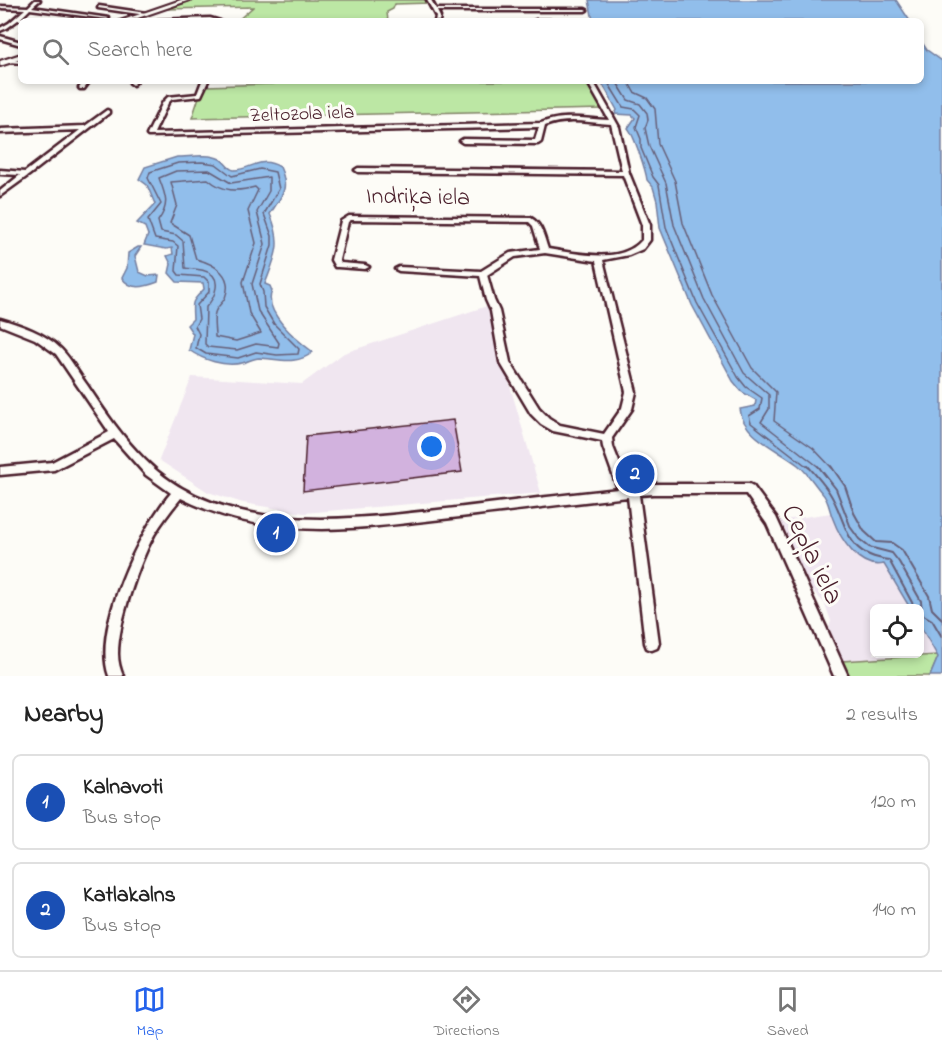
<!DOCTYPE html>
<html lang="en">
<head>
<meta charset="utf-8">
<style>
  body { margin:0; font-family:"Indie Flower",sans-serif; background:#f6f6f6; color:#222 }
  .controls { position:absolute; right:18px; bottom:18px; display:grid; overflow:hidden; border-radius:9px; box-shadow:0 3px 9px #0003 }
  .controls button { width:54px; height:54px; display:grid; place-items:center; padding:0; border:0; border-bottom:2px solid #e0e0e0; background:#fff; color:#222; font:30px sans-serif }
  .you { position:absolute; left:432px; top:447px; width:21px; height:21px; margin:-15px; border:4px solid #fff; border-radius:50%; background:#1a73e8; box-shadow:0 0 0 9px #1a73e833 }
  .badge { display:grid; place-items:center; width:39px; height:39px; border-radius:50%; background:#2563eb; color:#fff; font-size:20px; font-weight:700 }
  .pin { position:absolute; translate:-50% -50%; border:3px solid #fff; box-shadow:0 2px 6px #0006 }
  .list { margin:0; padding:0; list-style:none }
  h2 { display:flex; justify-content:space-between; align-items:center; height:78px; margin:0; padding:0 24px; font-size:26px }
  h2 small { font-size:20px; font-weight:400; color:#767676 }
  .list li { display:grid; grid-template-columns:39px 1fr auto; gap:18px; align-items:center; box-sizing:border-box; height:96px; margin:0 12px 12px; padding:0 12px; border:2px solid #e0e0e0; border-radius:9px }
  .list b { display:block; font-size:22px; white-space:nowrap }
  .list p { margin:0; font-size:20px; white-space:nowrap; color:#767676 }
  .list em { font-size:20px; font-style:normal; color:#767676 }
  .icon { flex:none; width:33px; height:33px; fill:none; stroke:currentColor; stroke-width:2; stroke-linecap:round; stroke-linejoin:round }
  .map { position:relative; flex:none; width:942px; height:676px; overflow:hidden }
  .search { position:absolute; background:#fff; box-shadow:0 3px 9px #0003; left:18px; right:18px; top:18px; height:66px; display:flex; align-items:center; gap:15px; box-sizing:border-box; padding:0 21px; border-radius:9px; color:#767676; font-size:22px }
  .sheet { height:294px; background:#fff }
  nav { display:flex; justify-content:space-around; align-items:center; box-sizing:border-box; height:84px; border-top:2px solid #e0e0e0; background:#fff; font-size:16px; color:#767676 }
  nav a { display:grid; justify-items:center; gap:3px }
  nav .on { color:#2563eb }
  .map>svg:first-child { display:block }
  .built { fill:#f0e6f0 }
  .green { fill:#bce7a4; stroke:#838368; stroke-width:1.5 }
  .water { fill:#91beeb; stroke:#757e9e; stroke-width:1.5 }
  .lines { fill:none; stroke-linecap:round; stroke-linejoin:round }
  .shore-far1 { stroke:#665f78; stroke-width:1.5 }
  .shore { stroke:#665f78; stroke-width:2 }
  .building { fill:#d2b2de; stroke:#4a1f2b; stroke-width:1.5 }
  .street-casing { stroke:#4a1f2b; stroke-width:5 }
  .secondary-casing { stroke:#4a1f2b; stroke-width:4 }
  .street { fill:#fdfcf7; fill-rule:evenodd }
  .secondary { fill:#fdfcf7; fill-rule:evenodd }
  .labels { text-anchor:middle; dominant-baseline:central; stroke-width:6; stroke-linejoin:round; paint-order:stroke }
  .far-street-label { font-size:20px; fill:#4a1f2b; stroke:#fdfcf7 }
  .street-label { font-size:24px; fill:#4a1f2b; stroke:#fdfcf7 }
  .near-street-label { font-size:28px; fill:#4a1f2b; stroke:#fdfcf7 }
</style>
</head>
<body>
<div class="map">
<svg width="942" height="676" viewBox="0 0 942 676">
  <rect width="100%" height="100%" fill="#fdfcf7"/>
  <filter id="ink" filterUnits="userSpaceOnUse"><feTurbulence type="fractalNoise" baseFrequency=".0167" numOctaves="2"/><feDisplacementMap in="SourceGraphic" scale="12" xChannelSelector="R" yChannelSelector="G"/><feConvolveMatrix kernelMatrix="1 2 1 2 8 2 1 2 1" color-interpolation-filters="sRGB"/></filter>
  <g filter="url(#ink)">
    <path class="built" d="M487 306 541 493 304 513 243 503 208 492 159 460 192 377 302 384 344 353Z
      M831 513 845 542 857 555 865 561 884 564 910 608H874V654H920V625L937 655 842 661 829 628 831 621 825 604 800 577 777 521Z"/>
    <path class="green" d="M193 0H425L429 3 395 4 393 9 387 12 388 21H237L253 7 167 9Z
      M275 81H589L603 109 192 118 199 97 206 86 273 84Z
      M937 655 938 657 930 676H848L842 661Z"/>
    <path class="water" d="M589 0H896L910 21H593Z
      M921 41 927 50 942 61V676H930L938 657 920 625V608H910L884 564C859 570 840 538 833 519 829 510 829 500 822 493 814 484 808 473 798 465 778 449 743 437 740 409L755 406 756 400 742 392 733 381 692 305 660 228 657 201 653 187 647 180C646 171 634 135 628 128L635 118 632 115 615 114 617 110 602 83V81H921Z
      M177 157C190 157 208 153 220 159 226 162 227 169 234 170 252 170 259 155 280 167 290 189 282 195 270 214 283 244 276 255 265 284L270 286 272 291C262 312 298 341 313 352 296 366 279 359 259 358 253 358 248 362 242 363 224 367 203 360 189 350L193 334 187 325 193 319C192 300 191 303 204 289L203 283 177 282 169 273 171 264 167 256 173 254 172 248 166 249 144 245 148 235 145 227 137 223 155 204 147 185 139 179 145 167Z
      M138 247H141L135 256 139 272 148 276 159 275 158 282C145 287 131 291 122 278L127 268 128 253Z"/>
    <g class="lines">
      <path class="shore-far1" d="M607 81 623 107 634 109 640 115 636 127 641 139V148L653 177 659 185 666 227 685 274 697 303 738 377 746 387 762 398 760 409 749 416 751 423 809 468
        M616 81 628 100 640 104 647 113 648 120 645 128 649 146 666 183 674 225 704 299 744 373 769 395V409L761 422 820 468
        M628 81 634 92 647 98 655 109 658 144 675 181 683 223 712 295 752 368 776 392 774 421 813 448 832 468
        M202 162 216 164 232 176 260 169 275 172 279 189 264 214 272 236V245L260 284 263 292 264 307 274 324 299 349 298 354 277 355 256 352 238 358 206 354 196 348 199 334 195 326 199 319 197 305 209 292V282L204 277 179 275 176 271 178 246 173 242 155 239 148 220 161 204 148 178 150 172 178 163Z
        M209 170 231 183 269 177V191L257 212 265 244 252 284 258 311 279 343 278 347 256 344 237 350 208 347 205 344 206 307C215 298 224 276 205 271 199 269 191 269 185 268L183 241 176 235 161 232 158 221C170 205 166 196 159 178L176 171Z
        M208 179C223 192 237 192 255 187L258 190 248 211 256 243 243 282 249 313 261 333 236 341 215 337C215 329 213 321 215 313 216 307 222 304 225 298 234 275 215 264 196 259L189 235 170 223 177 205 171 182Z"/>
      <path class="shore" d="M808 466C815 474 823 483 829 492 849 522 841 554 889 560L915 608
        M818 466 836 489 851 528 859 539 869 547 892 553 899 562 921 601 922 614 932 620 942 637
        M831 466 845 486 854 513 864 531 876 542 892 543 902 550 929 596 932 609 942 619"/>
    </g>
    <path class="building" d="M453 420 462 472 303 491 306 436Z"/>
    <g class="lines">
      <defs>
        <path id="street" d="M35 0H40L32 7 109 18 107 19 30 9 21 18 47 21 18 20 7 28 0 31V28L9 23 25 9 0 8V6L28 7Z
          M427 0H431L436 9H585L587 10 585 11H437L440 17 439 21H435L436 17Z
          M99 6 146 13 148 14 146 15 98 8Z
          M210 18 220 21H156L158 20Z
          M536 20H556L558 21H534Z
          M0 36 21 42V45L0 39Z
          M6 60 21 61V63L8 62H6Z
          M84 81H90L84 89H80L79 88Z
          M131 81H137L133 85 130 83Z
          M202 81H208L201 96 172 99 168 103 154 133 541 123C563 114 586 119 609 120L587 81H593L619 127 629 173 650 225V240L643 249 629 255 603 260 636 392 632 409 612 438 613 447 629 487 653 484H749L753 486 776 517 848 676H834L767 524 746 494H653L639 495 659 643 657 648 652 650 647 648 645 643 628 497C572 503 516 510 460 517 363 528 272 544 181 498 171 510 162 522 154 535 139 563 118 622 118 654 118 662 120 669 123 676H109C92 629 140 529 171 493L146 475 114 439 54 470 0 475V467L52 462 109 432 56 354 35 339 0 325V319C21 325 45 333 61 349 71 359 79 374 87 385 105 412 122 437 145 460 225 540 355 519 456 508 510 501 564 495 618 489L603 447 602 441 553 431 541 424 531 414 500 362 491 311 486 300 480 276 399 271 395 269 399 267 481 271 510 253 540 249 533 226 529 222 351 220 348 222 339 260 341 263 365 265 369 267 365 269 338 267H335L331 260 341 221 349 216 531 218C542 224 544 238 548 249 576 253 621 265 642 240V225L623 175 358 172 355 170 358 168 622 171 611 124C589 123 566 117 545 126L541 142 538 144 463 143 460 141 463 139 535 140 539 127 148 136 147 135 163 102 168 97 197 94ZM545 253 596 261 626 392 622 408 604 434 560 425 549 418 539 408 510 362 499 311 494 300 487 275 515 257Z
          M107 110 109 111V113L29 175 0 196V191L20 175 0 174V170L25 172 80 130 0 133V129L85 126Z"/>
        <path id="secondary" d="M181 0H190L129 21H120Z
          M21 54V59L0 66V61Z"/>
      </defs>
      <use href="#street" class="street-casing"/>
      <use href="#secondary" class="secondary-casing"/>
      <use href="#street" class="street"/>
      <use href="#secondary" class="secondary"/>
    </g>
  </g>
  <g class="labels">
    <g class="far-street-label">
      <text transform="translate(302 115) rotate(-2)">Zeltozola iela</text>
    </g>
    <g class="street-label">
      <text transform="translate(418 198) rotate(1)">Indriķa iela</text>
    </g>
    <g class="near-street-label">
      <text transform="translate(811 555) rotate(64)">Cepļa iela</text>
    </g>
  </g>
</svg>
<div class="controls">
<button><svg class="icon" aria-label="locate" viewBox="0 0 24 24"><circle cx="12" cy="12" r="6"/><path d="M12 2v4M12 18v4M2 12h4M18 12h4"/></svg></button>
</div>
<div class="you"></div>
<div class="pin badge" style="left:276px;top:533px;background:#1a4fb4">1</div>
<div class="pin badge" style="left:635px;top:474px;background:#1a4fb4">2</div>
<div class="search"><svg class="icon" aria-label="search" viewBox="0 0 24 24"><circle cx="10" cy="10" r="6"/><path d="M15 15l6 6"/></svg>Search here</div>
</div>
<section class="sheet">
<h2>Nearby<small>2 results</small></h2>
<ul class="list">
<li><span class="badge" style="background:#1a4fb4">1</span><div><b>Kalnavoti</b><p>Bus stop</p></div><em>120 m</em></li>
<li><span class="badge" style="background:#1a4fb4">2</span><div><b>Katlakalns</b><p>Bus stop</p></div><em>140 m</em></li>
</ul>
</section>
<nav>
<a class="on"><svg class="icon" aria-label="map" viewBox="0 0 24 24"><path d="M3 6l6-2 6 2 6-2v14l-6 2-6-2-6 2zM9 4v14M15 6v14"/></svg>Map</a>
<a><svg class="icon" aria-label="directions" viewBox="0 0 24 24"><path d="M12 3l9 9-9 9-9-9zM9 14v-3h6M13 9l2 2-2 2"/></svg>Directions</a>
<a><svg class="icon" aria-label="saved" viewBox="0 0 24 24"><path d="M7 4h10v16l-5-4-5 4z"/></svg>Saved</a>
</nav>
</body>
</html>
